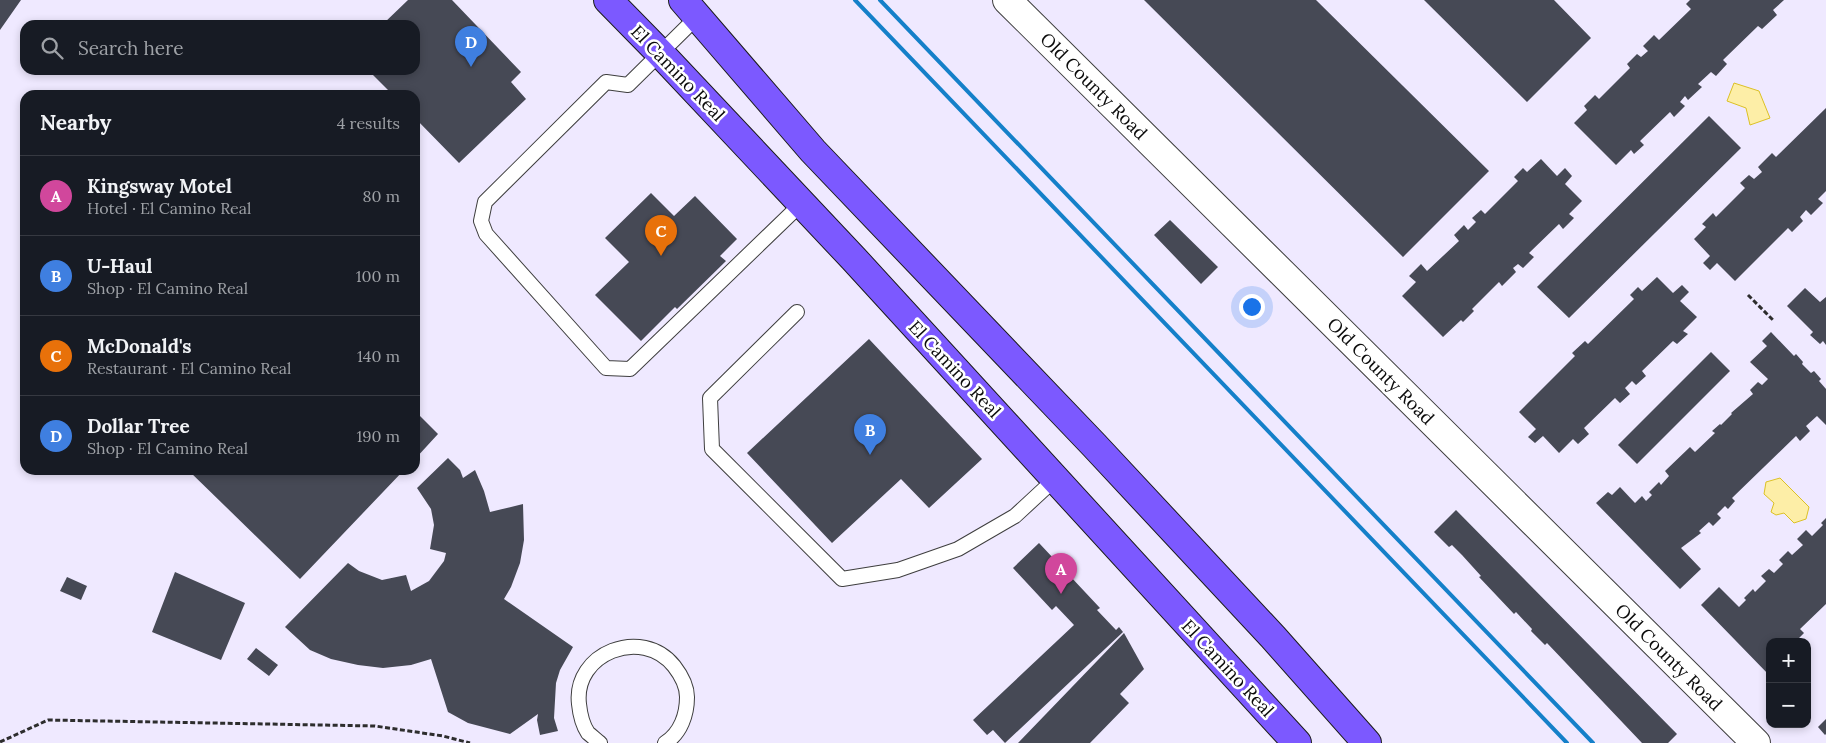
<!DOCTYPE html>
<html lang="en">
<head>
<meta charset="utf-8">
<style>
  body { margin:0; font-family:Lora,serif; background:#242831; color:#f1f3f6 }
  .controls { position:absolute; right:15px; bottom:15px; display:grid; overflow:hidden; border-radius:10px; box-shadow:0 2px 8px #0003 }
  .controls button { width:45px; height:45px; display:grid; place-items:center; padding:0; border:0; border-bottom:1px solid #363941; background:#171b24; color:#f1f3f6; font:25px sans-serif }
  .you { position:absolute; left:1251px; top:306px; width:18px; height:18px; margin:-12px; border:4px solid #fff; border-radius:50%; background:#1a73e8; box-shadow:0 0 0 8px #1a73e833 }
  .badge { display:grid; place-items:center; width:32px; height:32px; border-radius:50%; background:#1580c9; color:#fff; font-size:16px; font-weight:700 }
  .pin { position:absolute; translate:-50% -41px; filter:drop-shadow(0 1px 2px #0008) }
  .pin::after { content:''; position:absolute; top:26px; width:18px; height:15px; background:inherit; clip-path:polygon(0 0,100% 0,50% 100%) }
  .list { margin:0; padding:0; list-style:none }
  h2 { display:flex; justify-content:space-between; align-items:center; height:65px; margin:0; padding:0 20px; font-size:21px }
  h2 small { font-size:16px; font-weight:400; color:#9ea1a6 }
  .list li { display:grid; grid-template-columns:32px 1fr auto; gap:15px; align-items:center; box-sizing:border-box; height:80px; padding:0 20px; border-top:1px solid #363941 }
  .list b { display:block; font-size:19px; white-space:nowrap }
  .list p { margin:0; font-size:16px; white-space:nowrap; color:#9ea1a6 }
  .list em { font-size:16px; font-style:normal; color:#9ea1a6 }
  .icon { flex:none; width:28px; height:28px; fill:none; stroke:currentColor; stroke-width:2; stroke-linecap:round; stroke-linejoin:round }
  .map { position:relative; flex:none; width:1826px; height:743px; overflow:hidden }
  .search { position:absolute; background:#171b24; box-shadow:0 2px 8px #0003; left:20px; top:20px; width:400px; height:55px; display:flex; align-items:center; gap:12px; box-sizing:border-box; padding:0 18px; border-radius:15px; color:#9ea1a6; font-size:19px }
  .panel { position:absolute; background:#171b24; box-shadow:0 2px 8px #0003; left:20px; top:90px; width:400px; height:385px; border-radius:15px }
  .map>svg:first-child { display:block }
  .water { fill:#fdeea7; stroke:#dcc126 }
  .building { fill:#464955 }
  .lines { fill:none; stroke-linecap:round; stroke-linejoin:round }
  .service-casing { stroke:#3e3e3e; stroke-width:16 }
  .tertiary-casing { stroke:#3e3e3e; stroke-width:30 }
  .primary-casing { stroke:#1c1c1c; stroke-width:30 }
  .path { stroke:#2d2d2d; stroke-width:3; stroke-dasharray:5 2.5; stroke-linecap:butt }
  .service { stroke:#fff; stroke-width:14 }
  .tertiary { stroke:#fff; stroke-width:28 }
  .primary { stroke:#7c59ff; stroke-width:28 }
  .rail { stroke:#1580c9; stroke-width:4 }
  .labels { text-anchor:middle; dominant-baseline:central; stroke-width:5; stroke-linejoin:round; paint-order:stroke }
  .street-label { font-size:18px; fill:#0b0b0b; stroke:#fff }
</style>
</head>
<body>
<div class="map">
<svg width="1826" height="743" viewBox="0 0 1826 743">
  <rect width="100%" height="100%" fill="#efe9ff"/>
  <path class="water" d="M1734 83 1759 91 1770 118 1750 125 1746 108 1727 101Z
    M1780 478 1809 507 1806 519 1794 523 1784 513 1776 515 1771 512 1774 503 1764 494 1766 482Z"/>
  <path class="building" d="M0 0H21L0 30Z
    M408 0H452L521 72 511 82 526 99 459 163 415 118V95H393L368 70H415V25H382Z
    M1144 0H1316L1489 171 1403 257Z
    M1424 0H1554L1591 38 1527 102Z
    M1690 0H1784L1773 10 1777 15 1762 29 1758 26 1723 60 1727 64 1716 76 1711 72 1698 84 1702 87 1688 100 1685 96 1680 102 1685 106 1674 117 1670 112 1640 141 1644 145 1634 154 1631 150 1616 165 1574 123 1587 110 1584 106 1595 95 1599 99 1630 68 1627 64 1637 54 1641 57 1648 51 1643 46 1654 35 1659 40 1691 9 1686 4Z
    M1826 108V191L1818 199 1823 203 1811 215 1806 210 1800 217 1803 221 1792 232 1788 228 1735 281 1717 263 1710 270 1703 263 1710 256 1694 239 1706 227 1702 224 1713 213 1716 217 1745 188 1740 183 1749 175 1754 179 1762 172 1758 167 1772 153 1776 157Z
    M1709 116 1741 148 1569 318 1537 287Z
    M1541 159 1557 176 1565 168 1572 176 1565 184 1582 201 1569 214 1574 218 1563 229 1559 224 1529 253 1534 257 1523 268 1518 264 1513 268 1516 272 1502 286 1499 282 1472 309 1474 311 1463 322 1461 320 1443 337 1402 296 1416 282 1409 276 1421 264 1427 271 1459 241 1454 235 1464 225 1468 230 1476 222 1472 218 1481 210 1485 214 1518 181 1514 177 1523 168 1527 172Z
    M651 193 674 216 695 196 737 239 720 256 726 261 677 309 675 307 641 341 595 295 629 262 605 238Z
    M1170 220 1218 267 1201 284 1154 235Z
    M1657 277 1673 293 1682 285 1689 292 1680 301 1697 317 1683 331 1688 334 1677 344 1673 341 1642 371 1646 376 1636 385 1632 381 1625 388 1630 394 1620 403 1615 398 1584 428 1589 434 1578 444 1573 439 1559 453 1543 436 1535 443 1528 437 1536 429 1519 412 1575 356 1572 353 1585 341 1588 344 1634 299 1630 295 1638 287 1642 291Z
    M1805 288 1820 302 1826 297V345L1823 341 1820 344 1810 335 1813 332 1787 306Z
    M1771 332 1794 356 1796 354 1803 362 1802 364 1811 373 1814 371 1821 379 1819 381 1826 389V425L1817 416 1806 426 1810 431 1800 441 1796 436 1732 498 1735 501 1728 509 1725 506 1717 514 1721 518 1713 526 1709 522 1699 531 1701 533 1681 548 1701 569 1680 589 1596 503 1608 492 1612 495 1620 487 1635 503 1642 496 1646 501 1652 495 1649 492 1659 482 1661 485 1669 476 1665 471 1690 447 1695 452 1715 433 1712 431 1720 424 1721 425 1732 414 1731 413 1753 394 1750 390 1758 382 1762 385 1768 379 1750 362 1767 346 1762 341Z
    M869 339 982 459 929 508 901 479 832 543 747 453Z
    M1711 352 1730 371 1637 464 1618 445Z
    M415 411 438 434 415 459Z
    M448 458 460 470 463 478 475 470 484 491 490 512 523 504 524 540 520 563 511 587 504 599 573 647 560 670 556 683 554 718 558 731 540 735 537 720 538 714 510 734 468 723 448 712 431 659 411 665 383 668 358 665 331 659 310 650 285 627 348 563 359 571 382 580 406 575 411 591 429 581 444 561 446 553 430 549 434 525 431 509 417 488Z
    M188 470H404L300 579Z
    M1456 510 1677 734 1668 743H1642L1547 643 1545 645 1531 631 1532 629 1516 612 1514 614 1479 577 1481 576 1462 555 1452 545 1449 547 1434 532Z
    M1826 518V604L1800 629 1804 633 1795 642H1770V676L1701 605 1719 587 1739 607 1746 600 1744 598 1753 589 1755 592 1766 581 1761 576 1769 569 1774 573 1783 564 1779 560 1788 551 1792 555 1803 545 1797 539 1806 530 1812 536 1823 525 1821 523Z
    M1039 543 1100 608 1097 610 1116 630 1119 627 1123 632 1005 743 993 730 987 735 973 720 1074 625 1056 606 1052 610 1013 568Z
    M175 572 245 603 221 660 152 632Z
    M67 577 87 586 81 600 60 591Z
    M1124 633 1144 669 1120 694 1129 703 1090 743H1018Z
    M256 648 278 665 269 676 247 659Z
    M1826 719V734L1825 735 1818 727Z"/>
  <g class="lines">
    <defs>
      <path id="service" d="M698 16 628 85 606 82 485 202 481 221 486 234 606 368 630 369 801 204
        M797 312 710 398 712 449 842 579 898 570 958 549 1015 516 1055 479
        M600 743C596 740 592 736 588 733 582 724 580 714 579 704 573 653 642 626 674 666 681 675 687 685 687 697 687 714 681 733 665 743"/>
      <path id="tertiary" d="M1007 0 1756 743"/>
      <path id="primary" d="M608 0 660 53 853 258 1297 743
        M683 0 813 151 1094 445 1273 637 1367 743"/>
    </defs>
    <use href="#service" class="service-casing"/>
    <use href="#tertiary" class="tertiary-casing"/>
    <use href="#primary" class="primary-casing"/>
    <path class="path" d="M1748 295 1774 321
      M0 742 48 720 375 726 443 736 470 743"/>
    <use href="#service" class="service"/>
    <use href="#tertiary" class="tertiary"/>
    <use href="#primary" class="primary"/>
    <path class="rail" d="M855 0 1567 743
      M880 0 1593 743"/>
  </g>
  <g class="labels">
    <g class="street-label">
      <text transform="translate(678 73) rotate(46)">El Camino Real</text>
      <text transform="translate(1094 86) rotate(45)">Old County Road</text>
      <text transform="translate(955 369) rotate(47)">El Camino Real</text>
      <text transform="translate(1381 371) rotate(45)">Old County Road</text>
      <text transform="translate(1669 657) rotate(45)">Old County Road</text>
      <text transform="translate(1228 668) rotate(47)">El Camino Real</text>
    </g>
  </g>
</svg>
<div class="controls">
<button>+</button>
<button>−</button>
</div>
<div class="you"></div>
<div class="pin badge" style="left:1061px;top:594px;background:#d1479c">A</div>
<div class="pin badge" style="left:870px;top:455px;background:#3f7fe0">B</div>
<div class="pin badge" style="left:661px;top:256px;background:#e8710a">C</div>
<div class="pin badge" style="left:471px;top:67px;background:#3f7fe0">D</div>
<div class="search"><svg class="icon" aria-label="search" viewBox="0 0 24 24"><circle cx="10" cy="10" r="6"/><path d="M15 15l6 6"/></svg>Search here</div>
<section class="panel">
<h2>Nearby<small>4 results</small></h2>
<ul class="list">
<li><span class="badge" style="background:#d1479c">A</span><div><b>Kingsway Motel</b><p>Hotel · El Camino Real</p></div><em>80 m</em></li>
<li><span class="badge" style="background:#3f7fe0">B</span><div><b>U-Haul</b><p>Shop · El Camino Real</p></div><em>100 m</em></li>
<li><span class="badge" style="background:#e8710a">C</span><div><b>McDonald's</b><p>Restaurant · El Camino Real</p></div><em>140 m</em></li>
<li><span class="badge" style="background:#3f7fe0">D</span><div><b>Dollar Tree</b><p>Shop · El Camino Real</p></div><em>190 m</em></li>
</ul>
</section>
</div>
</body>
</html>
